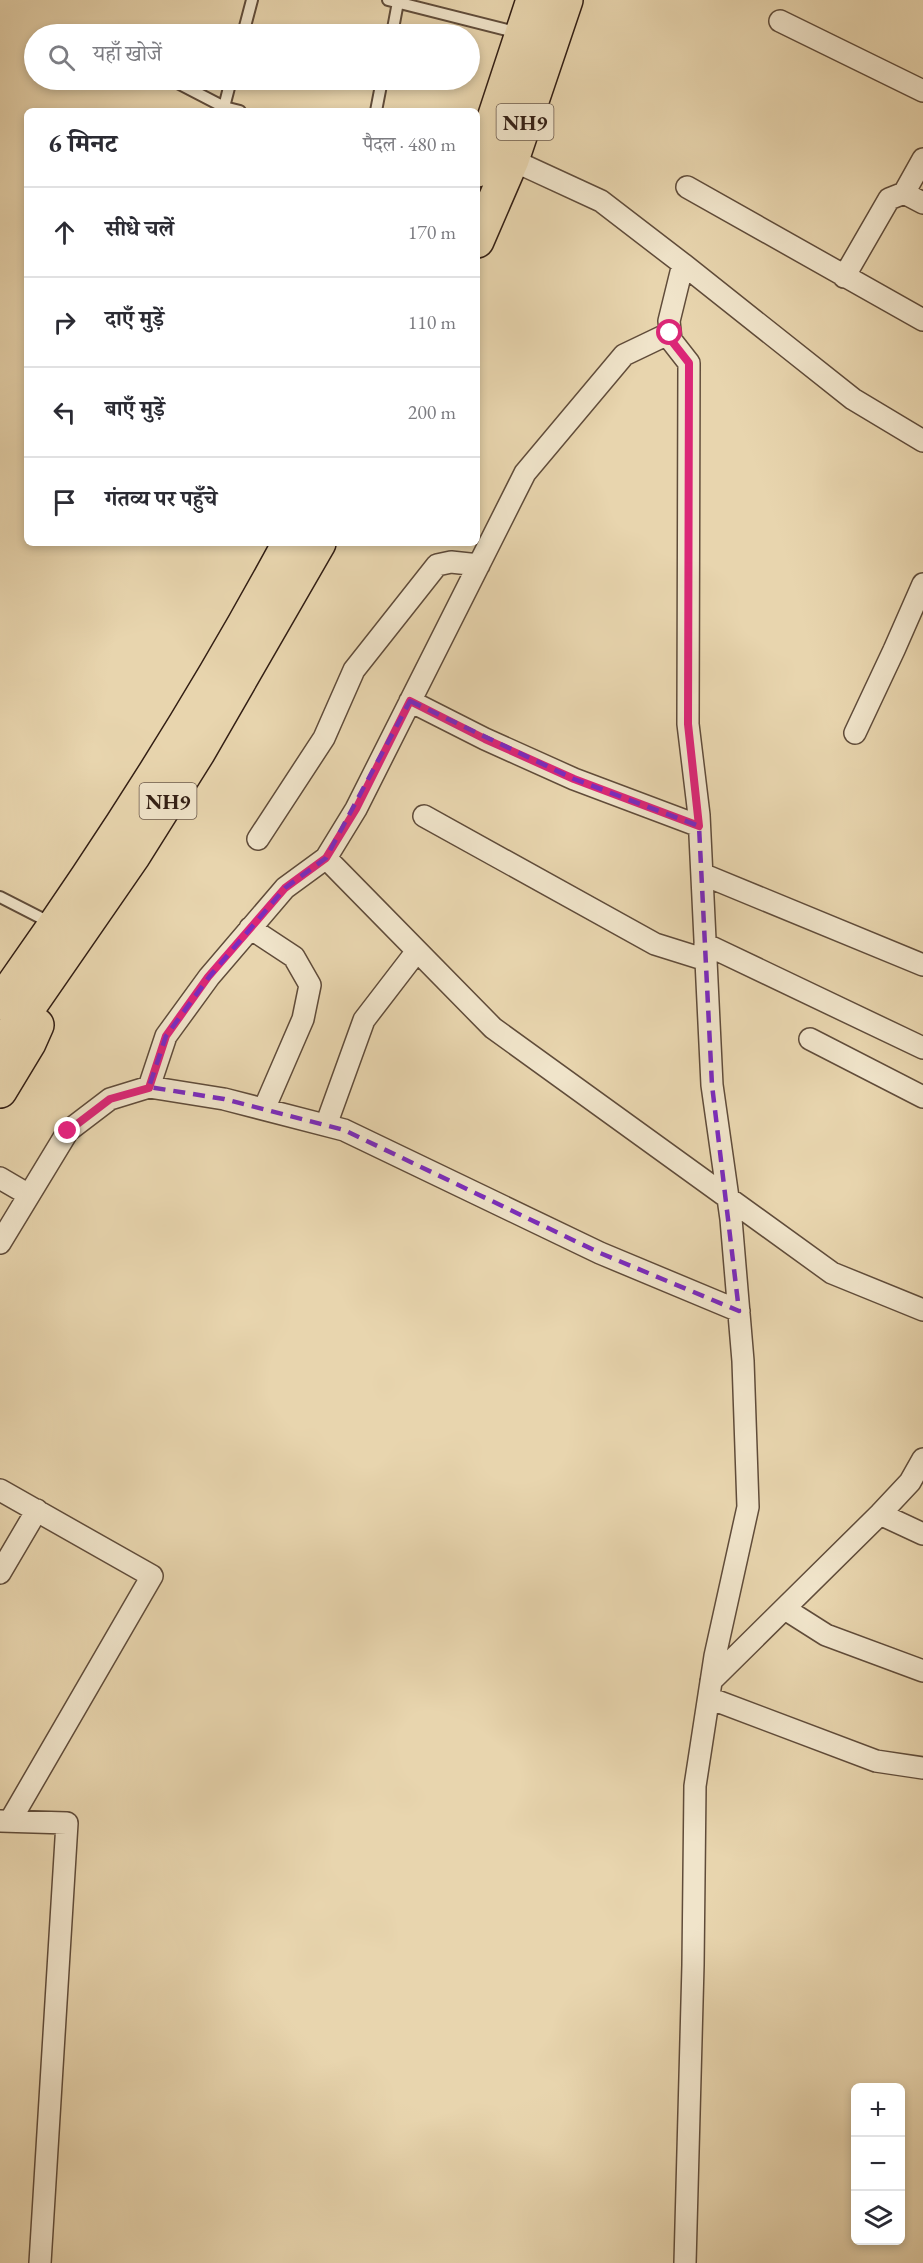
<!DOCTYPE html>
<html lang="hi">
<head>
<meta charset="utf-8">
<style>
  body { margin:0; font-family:"EB Garamond","Noto Serif Devanagari",serif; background:#f2f2f3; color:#2b2b33 }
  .controls { position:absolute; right:18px; bottom:18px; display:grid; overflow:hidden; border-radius:9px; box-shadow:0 3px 9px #0003 }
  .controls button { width:54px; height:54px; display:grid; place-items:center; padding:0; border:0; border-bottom:2px solid #e1e1e2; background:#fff; color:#2b2b33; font:30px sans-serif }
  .stop { position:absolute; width:18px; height:18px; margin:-14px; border:4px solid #db2777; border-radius:50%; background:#fff }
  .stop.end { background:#db2777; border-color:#fff; box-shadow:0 2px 6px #0008 }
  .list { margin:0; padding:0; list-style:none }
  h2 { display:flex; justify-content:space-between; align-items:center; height:78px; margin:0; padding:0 24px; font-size:26px }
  h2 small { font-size:20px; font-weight:400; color:#7c7c81 }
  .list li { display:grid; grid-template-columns:39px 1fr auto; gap:18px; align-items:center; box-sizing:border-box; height:90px; padding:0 24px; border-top:2px solid #e1e1e2 }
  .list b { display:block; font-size:22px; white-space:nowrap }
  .list em { font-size:20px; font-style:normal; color:#7c7c81 }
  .icon { flex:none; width:33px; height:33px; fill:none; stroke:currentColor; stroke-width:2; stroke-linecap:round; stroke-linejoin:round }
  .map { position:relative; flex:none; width:923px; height:2263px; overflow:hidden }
  .search { position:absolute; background:#fff; box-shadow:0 3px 9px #0003; left:24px; top:24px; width:456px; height:66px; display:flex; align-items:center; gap:15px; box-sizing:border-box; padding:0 21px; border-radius:33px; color:#7c7c81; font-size:22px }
  .panel { position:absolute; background:#fff; box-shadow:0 3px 9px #0003; left:24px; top:108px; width:456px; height:438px; border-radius:9px }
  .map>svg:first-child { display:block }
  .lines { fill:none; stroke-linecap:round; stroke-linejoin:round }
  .service-casing { stroke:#604c3a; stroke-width:14 }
  .minor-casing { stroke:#604c3a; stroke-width:24 }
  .trunk-casing { stroke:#321e14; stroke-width:36 }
  .service { stroke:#f0e4ca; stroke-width:10 }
  .minor { stroke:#f0e4ca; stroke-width:21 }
  .trunk { stroke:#e8d5ae; stroke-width:33 }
  .route { stroke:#db2777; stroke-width:8 }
  .marked { fill:none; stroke:#7b2cbf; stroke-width:4.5; stroke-dasharray:12 8; stroke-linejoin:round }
  .labels { text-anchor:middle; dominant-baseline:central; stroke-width:5; stroke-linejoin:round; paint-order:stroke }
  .shield { fill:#f0e4ca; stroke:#6b594b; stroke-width:1.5 }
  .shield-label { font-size:21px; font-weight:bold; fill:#321e14 }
</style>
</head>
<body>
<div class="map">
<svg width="923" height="2263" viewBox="0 0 923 2263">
  <rect width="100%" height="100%" fill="#e8d5ae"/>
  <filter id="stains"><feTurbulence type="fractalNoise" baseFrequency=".00333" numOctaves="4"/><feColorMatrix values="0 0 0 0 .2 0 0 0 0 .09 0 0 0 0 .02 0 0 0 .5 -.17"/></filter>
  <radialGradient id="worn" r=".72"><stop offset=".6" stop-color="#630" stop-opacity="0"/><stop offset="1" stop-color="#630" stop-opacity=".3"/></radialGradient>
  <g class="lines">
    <defs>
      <path id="service" d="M388 0 519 33
        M243 34 252 0
        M392 34 398 2
        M172 80 224 107 240 111
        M224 107 231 80
        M376 111 382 80
        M0 897 51 923"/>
      <path id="minor" d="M780 21 923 91
        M512 160 601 201 683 264 669 321 671 340 689 363 688 724 699 815 712 1085 731 1219 743 1361 748 1507 715 1656 695 1786 693 1965 685 2263
        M687 187 923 320
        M904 193 923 203
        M683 264 853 399 923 441
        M844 277 889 199 904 193 923 159
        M410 701 485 739 574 779 699 826
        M855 733 894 650 923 584
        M424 816 655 944 706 960
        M258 839 324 738 354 670 437 565 451 562 479 565
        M326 858 493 1028 832 1273 923 1310
        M702 874 923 965
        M250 928 294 957 310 985 303 1019 264 1109
        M705 944 923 1048
        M810 1039 923 1097
        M149 1087 166 1036 209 977 285 888 326 858 356 809 525 473 624 355 670 333
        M326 1125 364 1020 417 951
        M0 1178 29 1195
        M0 1243 68 1131 110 1099 149 1087 224 1099 344 1130 600 1253 739 1311
        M0 1490 152 1576 10 1821
        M880 1514 923 1534
        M0 1573 37 1510
        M785 1609 826 1635 923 1671
        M711 1681 880 1514 910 1482 923 1459
        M709 1698 876 1761 923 1768
        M0 1821 67 1823 40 2263"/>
      <path id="trunk" d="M477 170 533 0
        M477 241 512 160 566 0
        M0 1003C105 856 203 703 289 543
        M0 1049 134 855 198 753 319 543
        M0 1091 29 1043 37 1025"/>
    </defs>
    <use href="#service" class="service-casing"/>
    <use href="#minor" class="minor-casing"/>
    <use href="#trunk" class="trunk-casing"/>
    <use href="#service" class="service"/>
    <use href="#minor" class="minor"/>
    <use href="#trunk" class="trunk"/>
  </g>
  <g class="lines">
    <path class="route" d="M68 1131 110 1099 149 1088 166 1036 208 977 285 888 326 858 356 809 410 701 485 739 574 779 699 826 688 724 689 363 671 340 670 333"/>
  </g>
  <path class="marked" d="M410 701 574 779 699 826 712 1085 739 1311 600 1253 344 1130 224 1099 149 1087 166 1036 209 977 285 888 326 858Z"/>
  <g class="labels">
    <g class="shield">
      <rect x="496.5" y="104" width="57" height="36" rx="4.5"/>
      <rect x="139.5" y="783" width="57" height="36" rx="4.5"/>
    </g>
    <g class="shield-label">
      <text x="525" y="122">NH9</text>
      <text x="168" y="801">NH9</text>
    </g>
  </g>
  <rect width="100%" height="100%" filter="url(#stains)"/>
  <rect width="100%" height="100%" fill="url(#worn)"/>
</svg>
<div class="controls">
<button>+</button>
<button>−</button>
<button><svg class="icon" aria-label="layers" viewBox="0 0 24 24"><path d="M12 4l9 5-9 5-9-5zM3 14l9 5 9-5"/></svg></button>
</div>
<div class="stop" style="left:670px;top:333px"></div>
<div class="stop end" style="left:68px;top:1131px"></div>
<div class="search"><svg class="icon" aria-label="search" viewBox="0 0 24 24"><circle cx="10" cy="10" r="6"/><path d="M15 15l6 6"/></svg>यहाँ खोजें</div>
<section class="panel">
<h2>6 मिनट<small>पैदल · 480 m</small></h2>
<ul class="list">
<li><svg class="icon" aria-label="ahead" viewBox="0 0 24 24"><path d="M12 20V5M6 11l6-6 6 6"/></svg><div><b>सीधे चलें</b></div><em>170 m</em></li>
<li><svg class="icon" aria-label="right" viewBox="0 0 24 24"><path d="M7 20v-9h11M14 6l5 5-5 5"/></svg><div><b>दाएँ मुड़ें</b></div><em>110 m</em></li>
<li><svg class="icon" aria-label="left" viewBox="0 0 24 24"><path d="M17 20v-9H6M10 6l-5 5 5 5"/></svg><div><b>बाएँ मुड़ें</b></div><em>200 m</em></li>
<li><svg class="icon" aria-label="arrive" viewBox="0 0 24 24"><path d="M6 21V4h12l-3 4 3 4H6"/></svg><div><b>गंतव्य पर पहुँचे</b></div></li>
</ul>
</section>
</div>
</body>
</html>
